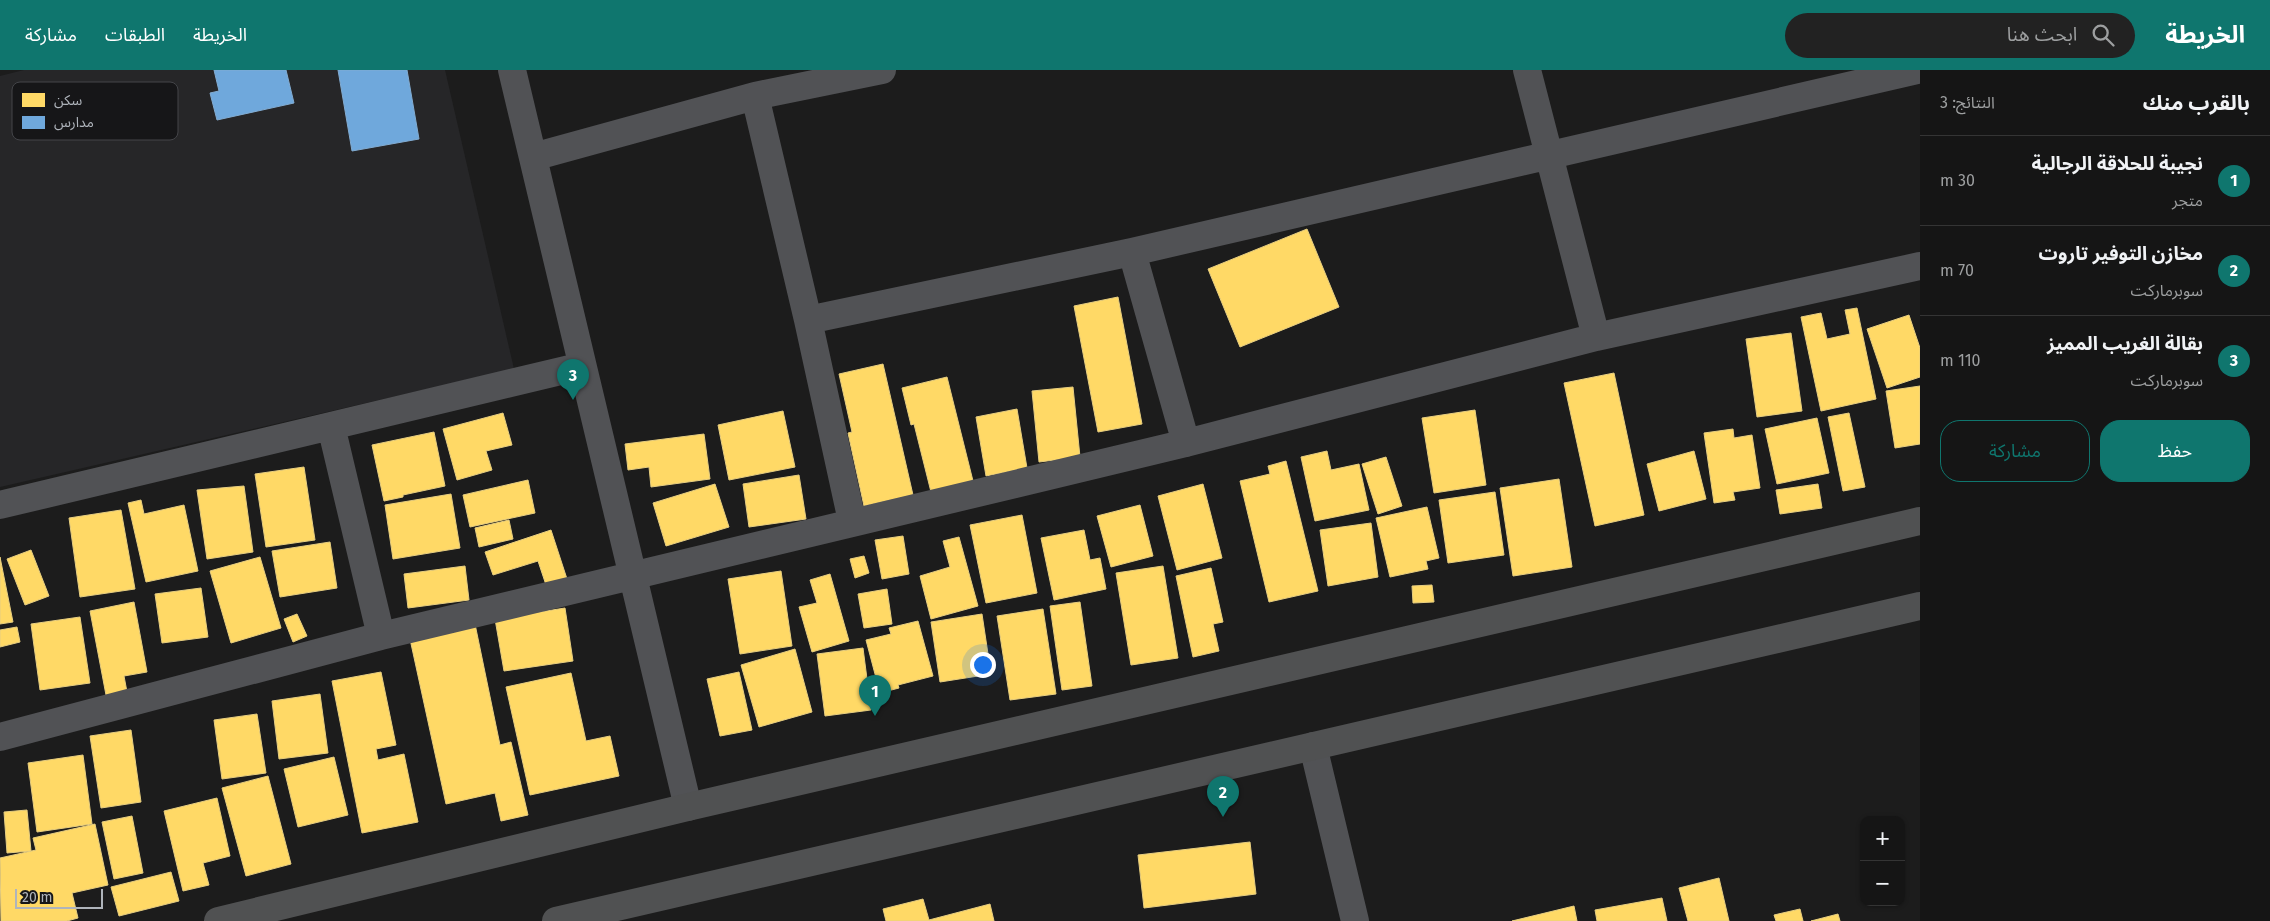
<!DOCTYPE html>
<html lang="ar">
<head>
<meta charset="utf-8">
<style>
  body { margin:0; font-family:"Fira Sans","Noto Sans Arabic",sans-serif; background:#222; color:#f1f3f6; direction:rtl }
  .controls { position:absolute; right:15px; bottom:15px; display:grid; overflow:hidden; border-radius:10px; box-shadow:0 1px 4px #0004 }
  .controls button { width:45px; height:45px; display:grid; place-items:center; padding:0; border:0; border-bottom:1px solid #343434; background:#151515; color:#f1f3f6; font:25px sans-serif }
  .scale { position:absolute; left:15px; bottom:12px; width:88px; box-sizing:border-box; padding-left:5px; border:2px solid #afb4bb; border-top:0; font-size:14px; line-height:18px; white-space:nowrap; color:#afb4bb; -webkit-text-stroke:4px #161618; paint-order:stroke }
  .you { position:absolute; left:982px; top:594px; width:18px; height:18px; margin:-12px; border:4px solid #fff; border-radius:50%; background:#1a73e8; box-shadow:0 0 0 8px #1a73e833 }
  .badge { display:grid; place-items:center; width:32px; height:32px; border-radius:50%; background:#0f766e; color:#fff; font-size:16px; font-weight:700 }
  .pin { position:absolute; translate:-50% -41px; filter:drop-shadow(0 1px 2px #0008) }
  .pin::after { content:''; position:absolute; top:26px; width:18px; height:15px; background:inherit; clip-path:polygon(0 0,100% 0,50% 100%) }
  .list { margin:0; padding:0; list-style:none }
  h2 { display:flex; justify-content:space-between; align-items:center; height:65px; margin:0; padding:0 20px; font-size:21px }
  h2 small { font-size:16px; font-weight:400; color:#9d9fa0 }
  .list li { display:grid; grid-template-columns:32px 1fr auto; gap:15px; align-items:center; box-sizing:border-box; height:90px; padding:0 20px; border-top:1px solid #343434 }
  .list b { display:block; font-size:19px; white-space:nowrap }
  .list p { margin:0; font-size:16px; white-space:nowrap; color:#9d9fa0 }
  .list em { font-size:16px; font-style:normal; color:#9d9fa0 }
  .actions { display:flex; gap:10px; padding:15px 20px }
  .actions a { flex:1; padding:11px 0; border:1px solid #0f766e; border-radius:20px; text-align:center; font-size:18px; color:#0f766e }
  .actions .main { background:#0f766e; color:#fff }
  .icon { flex:none; width:28px; height:28px; fill:none; stroke:currentColor; stroke-width:2; stroke-linecap:round; stroke-linejoin:round }
  .map { position:relative; flex:none; width:1920px; height:851px; overflow:hidden; direction:ltr }
  header { display:flex; align-items:center; gap:30px; box-sizing:border-box; height:70px; padding:0 25px; background:#0f766e; color:#fff }
  header strong { font-size:24px }
  nav { display:flex; gap:28px; margin-inline-start:auto; font-size:18px }
  .search { width:350px; height:45px; background:#222; display:flex; align-items:center; gap:12px; box-sizing:border-box; padding:0 18px; border-radius:28px; color:#9d9fa0; font-size:19px }
  main { display:flex }
  aside { flex:1; background:#151515 }
  .map>svg:first-child { display:block }
  .built { fill:#262628 }
  .homes { fill:#ffd966; stroke:#e7ce80 }
  .schools { fill:#6fa8dc; stroke:#82acd2 }
  .lines { fill:none; stroke-linecap:round; stroke-linejoin:round }
  .street { stroke:#515255; stroke-width:28 }
  .secondary { stroke:#505152; stroke-width:28 }
  .key { fill:#161618; stroke:#444549; stroke-width:1 }
  .key-label { font-size:14px; fill:#afb4bb }
</style>
</head>
<body>
<header>
<strong>الخريطة</strong>
<div class="search"><svg class="icon" aria-label="search" viewBox="0 0 24 24"><circle cx="10" cy="10" r="6"/><path d="M15 15l6 6"/></svg>ابحث هنا</div>
<nav><a>الخريطة</a><a>الطبقات</a><a>مشاركة</a></nav>
</header>
<main>
<aside>
<h2>بالقرب منك<small>النتائج: 3</small></h2>
<ul class="list">
<li><span class="badge">1</span><div><b>نجيبة للحلاقة الرجالية</b><p>متجر</p></div><em>30 m</em></li>
<li><span class="badge">2</span><div><b>مخازن التوفير تاروت</b><p>سوبرماركت</p></div><em>70 m</em></li>
<li><span class="badge">3</span><div><b>بقالة الغريب المميز</b><p>سوبرماركت</p></div><em>110 m</em></li>
</ul>
<div class="actions"><a class="main">حفظ</a><a>مشاركة</a></div>
</aside>
<div class="map">
<svg width="1920" height="851" viewBox="0 0 1920 851">
  <rect width="100%" height="100%" fill="#1c1c1c"/>
  <path class="built" d="M24 0H445L514 299 0 417V6Z"/>
  <path class="homes" d="M1307 159 1339 237 1240 277 1208 199Z
    M1118 227 1142 354 1098 362 1074 236Z
    M1857 238 1876 329 1821 341 1801 247 1821 243 1827 269 1850 264 1845 240Z
    M1909 245 1920 278V307L1887 318 1867 259Z
    M1791 263 1802 341 1757 347 1746 269Z
    M883 294 913 425 864 436 848 363 852 362 839 304Z
    M1614 303 1644 445 1595 456 1564 313Z
    M947 307 974 415 932 426 914 354 911 355 902 318Z
    M1920 316V374L1895 378 1886 321Z
    M1073 317 1080 387 1039 392 1032 321Z
    M1017 339 1027 398 986 406 976 347Z
    M1475 340 1486 415 1434 423 1422 348Z
    M783 341 795 397 729 410 718 355Z
    M503 343 512 375 486 381 492 400 457 410 443 359Z
    M1849 343 1865 417 1843 421 1828 347Z
    M1817 348 1829 403 1777 414 1765 359Z
    M1733 359 1734 368 1752 365 1760 418 1733 422 1735 430 1714 433 1704 363Z
    M434 362 445 416 403 425V427L384 431 372 375Z
    M704 364 710 409 651 417 649 397 628 400 625 374Z
    M1327 381 1331 400 1359 394 1369 440 1315 451 1301 387Z
    M1694 381 1706 429 1659 441 1647 394Z
    M1386 387 1402 436 1378 444 1362 394Z
    M1286 391 1318 521 1269 532 1240 411 1270 404 1268 396Z
    M304 397 315 470 266 477 255 404Z
    M799 405 806 449 749 457 743 414Z
    M1559 409 1572 497 1513 506 1500 418Z
    M528 410 535 443 470 457 463 425Z
    M715 414 729 457 666 476 653 433Z
    M1203 414 1222 488 1177 500 1158 426Z
    M1818 414 1822 438 1780 444 1776 420Z
    M244 416 253 482 207 489 197 420Z
    M1495 422 1504 485 1448 493 1439 430Z
    M451 424 460 478 393 489 385 435Z
    M141 430 144 444 184 435 198 501 146 512 128 433Z
    M1140 435 1153 486 1111 497 1097 446Z
    M1427 437 1439 488 1426 491 1428 499 1390 507 1376 448Z
    M121 440 135 519 80 527 69 448Z
    M1022 445 1037 523 986 533 970 455Z
    M509 450 513 469 479 477 475 458Z
    M1371 453 1378 507 1328 516 1320 460Z
    M551 460 568 512 547 518 538 491 493 505 485 482Z
    M1084 460 1090 490 1100 488 1106 519 1054 530 1041 468Z
    M903 466 909 504 882 509 875 470Z
    M959 467 978 536 931 549 920 506 950 497 943 471Z
    M330 472 337 518 280 527 272 481Z
    M31 480 49 526 25 535 7 489Z
    M864 486 869 503 855 508 850 489Z
    M0 487 13 552 0 554Z
    M260 487 281 558 231 573 210 501Z
    M465 496 469 530 408 538 404 504Z
    M1163 496 1178 588 1131 595 1116 503Z
    M1211 498 1223 552 1213 554 1219 581 1193 587 1176 506Z
    M781 501 792 576 740 584 728 509Z
    M830 504 849 571 812 582 799 537 817 533 810 510Z
    M1432 515 1434 532 1413 533 1412 516Z
    M201 518 208 567 162 573 155 524Z
    M887 519 892 554 864 558 858 524Z
    M134 532 147 602 124 606 127 622 106 625 90 541Z
    M1080 532 1092 616 1062 620 1050 536Z
    M565 538 573 591 504 601 495 549Z
    M1043 539 1056 624 1010 630 997 546Z
    M297 544 307 566 293 572 284 549Z
    M982 544 991 604 940 612 931 552Z
    M80 547 90 613 40 620 31 554Z
    M918 551 933 606 898 615 899 618 880 623 866 570 891 564 889 558Z
    M475 554 500 675 511 672 528 745 501 751 495 723 446 734 410 569Z
    M17 557 20 572 0 577V560Z
    M863 578 871 640 825 646 817 584Z
    M795 579 812 642 759 657 741 595Z
    M381 602 396 675 376 679 378 690 404 684 418 752 362 763 332 611Z
    M739 602 752 660 720 666 707 609Z
    M571 603 586 671 610 666 619 706 530 725 506 617Z
    M320 624 328 683 279 689 272 631Z
    M257 644 266 703 222 709 214 650Z
    M131 660 141 732 101 738 90 666Z
    M83 685 92 754 37 762 28 693Z
    M334 687 348 745 298 757 284 699Z
    M268 706 291 794 246 806 222 718Z
    M217 728 230 786 203 793 209 815 183 821 164 741Z
    M27 740 31 781 7 783 4 742Z
    M132 746 143 803 114 809 102 752Z
    M95 754 108 815 72 823 78 848 67 851H1L0 788 36 780 33 768Z
    M1250 772 1256 824 1144 838 1138 785Z
    M171 802 179 831 119 846 111 817Z
    M1719 808 1729 851H1688L1679 818Z
    M1662 828 1667 851H1597L1595 840Z
    M923 829 929 850 990 834 994 851H886L883 839Z
    M1574 836 1577 851H1512Z
    M1800 839 1803 851H1776L1774 845Z
    M1838 844 1840 851H1811Z"/>
  <path class="schools" d="M214 0H286L294 33 217 50 210 23 219 21Z
    M338 0H407L419 69 352 81Z"/>
  <g class="lines">
    <path class="street" d="M512 0 688 737
      M1527 0 1596 267
      M755 26 808 250 852 451
      M533 87 755 26 882 0
      M1132 182 1186 373
      M808 250 1132 182 1917 0
      M331 356 381 566
      M0 435 582 296
      M0 667 381 566 1186 373 1596 267 1920 196
      M1313 676 1355 851"/>
    <path class="secondary" d="M218 851 688 737 1920 451
      M556 851 1920 536"/>
  </g>
  <rect x="12" y="12" width="166" height="58" rx="8" class="key"/>
  <rect x="22" y="23" width="23" height="14" fill="#ffd966"/>
  <rect x="22" y="46" width="23" height="13" fill="#6fa8dc"/>
  <g class="key-label">
    <text x="54" y="35">سكن</text>
    <text x="54" y="57">مدارس</text>
  </g>
</svg>
<div class="controls">
<button>+</button>
<button>−</button>
</div>
<div class="scale">20 m</div>
<div class="you"></div>
<div class="pin badge" style="left:875px;top:646px">1</div>
<div class="pin badge" style="left:1223px;top:747px">2</div>
<div class="pin badge" style="left:573px;top:330px">3</div>
</div>
</main>
</body>
</html>
